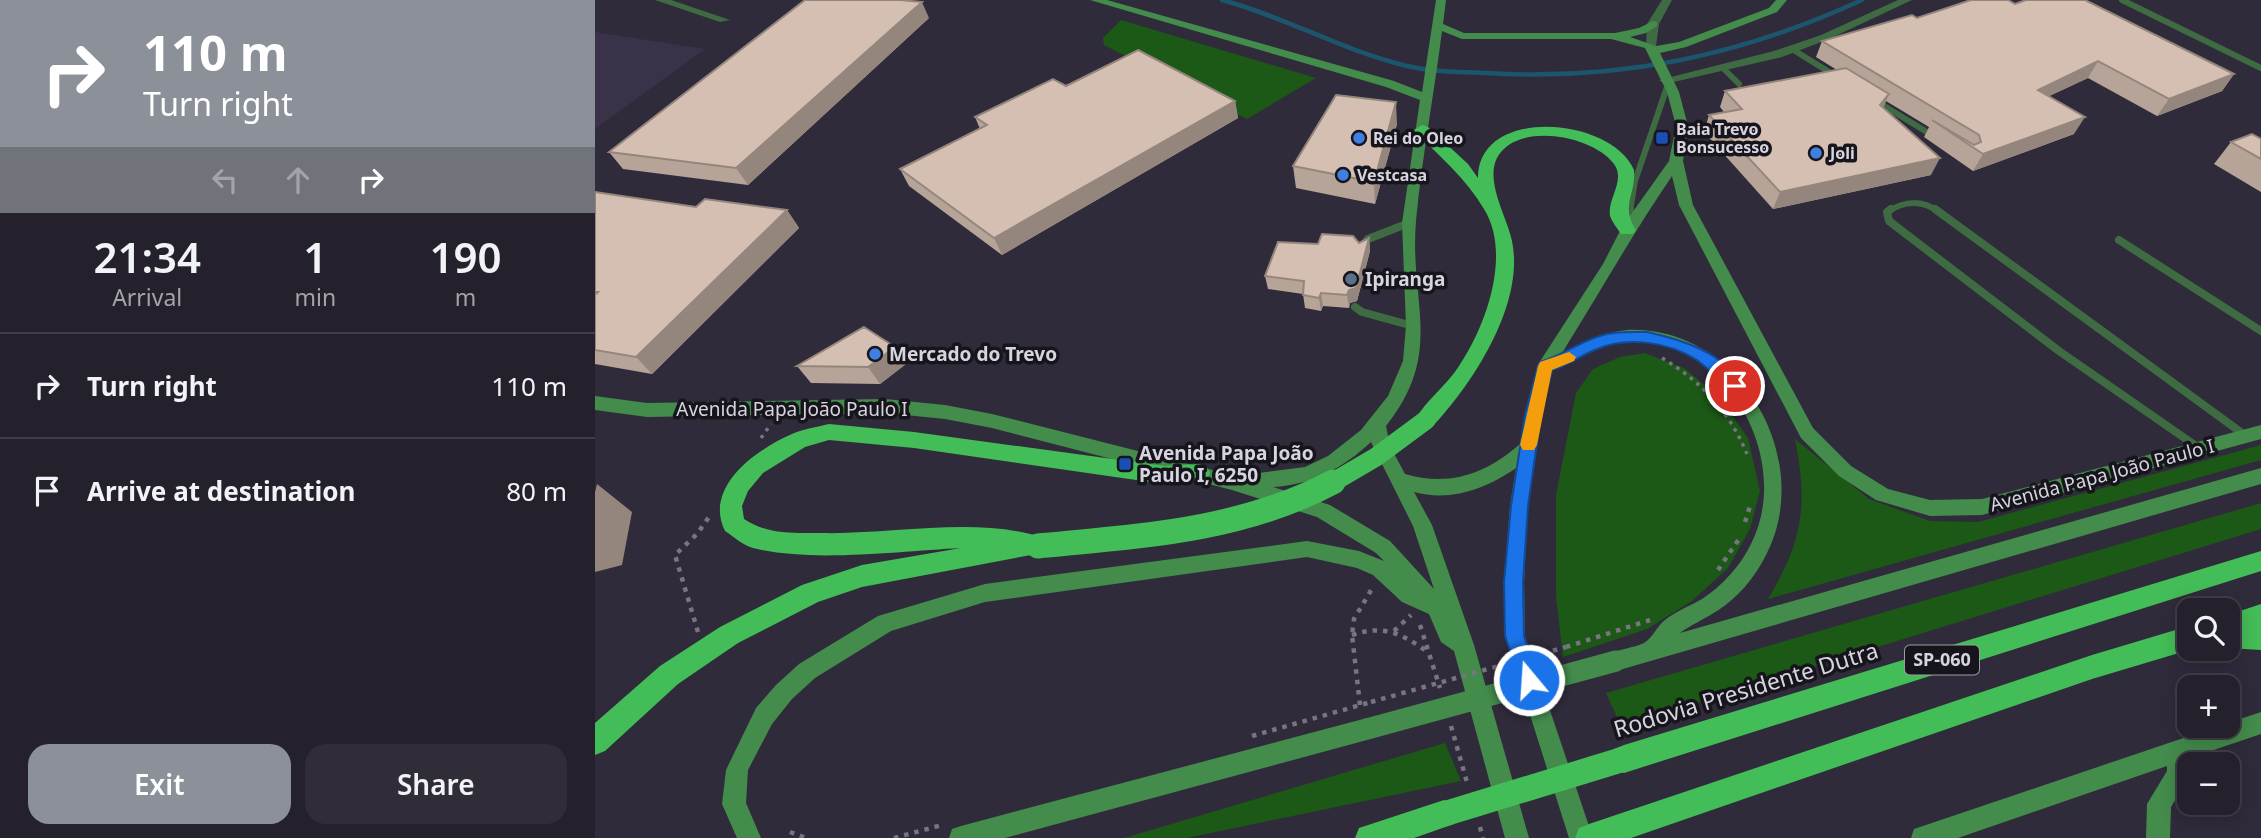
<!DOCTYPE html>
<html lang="en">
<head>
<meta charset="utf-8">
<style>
	:root { --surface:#24202c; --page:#302d38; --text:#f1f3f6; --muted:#a3a3a9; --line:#413e48; --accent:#8c9099 }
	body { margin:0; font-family:"Noto Sans",sans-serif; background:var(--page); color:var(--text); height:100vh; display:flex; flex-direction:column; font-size:26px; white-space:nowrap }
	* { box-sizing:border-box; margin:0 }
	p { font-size:23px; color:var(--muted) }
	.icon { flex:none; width:38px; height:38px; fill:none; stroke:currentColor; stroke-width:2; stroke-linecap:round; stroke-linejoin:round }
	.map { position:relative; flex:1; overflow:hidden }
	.panel { display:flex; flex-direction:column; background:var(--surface); width:595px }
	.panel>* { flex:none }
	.banner { background:#8c9099; color:#fff; overflow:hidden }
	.buttons { position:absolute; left:1582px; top:598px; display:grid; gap:14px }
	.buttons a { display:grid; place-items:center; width:63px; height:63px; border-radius:14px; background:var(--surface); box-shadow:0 4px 18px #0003,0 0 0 2px var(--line); font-size:35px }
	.pin { position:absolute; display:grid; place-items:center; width:60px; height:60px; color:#fff; margin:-30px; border:4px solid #fff; border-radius:50%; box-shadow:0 2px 7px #0007 }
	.me { position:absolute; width:77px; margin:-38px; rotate:342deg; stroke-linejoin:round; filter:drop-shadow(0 0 5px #0008) }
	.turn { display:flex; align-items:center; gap:24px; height:147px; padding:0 28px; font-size:32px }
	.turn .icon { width:91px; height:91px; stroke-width:2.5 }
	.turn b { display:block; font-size:49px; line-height:60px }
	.lanes { display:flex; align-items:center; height:66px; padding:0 28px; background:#0003; justify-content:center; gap:35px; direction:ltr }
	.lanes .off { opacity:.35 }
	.eta { display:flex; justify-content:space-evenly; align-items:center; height:119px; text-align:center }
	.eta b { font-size:42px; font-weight:600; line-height:49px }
	.action { display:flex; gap:14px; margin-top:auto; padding:14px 28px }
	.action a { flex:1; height:80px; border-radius:21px; background:var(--accent); color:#fff; font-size:28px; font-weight:600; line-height:80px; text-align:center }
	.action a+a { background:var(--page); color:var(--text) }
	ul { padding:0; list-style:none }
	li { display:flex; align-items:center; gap:21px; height:105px; padding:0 28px; border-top:2px solid var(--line) }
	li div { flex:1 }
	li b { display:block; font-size:26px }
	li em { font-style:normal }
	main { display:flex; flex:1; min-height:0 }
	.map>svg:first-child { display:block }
</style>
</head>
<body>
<main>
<section class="panel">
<div class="banner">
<div class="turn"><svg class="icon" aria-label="right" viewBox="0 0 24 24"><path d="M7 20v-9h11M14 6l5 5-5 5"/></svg><div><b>110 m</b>Turn right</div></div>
<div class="lanes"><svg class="icon off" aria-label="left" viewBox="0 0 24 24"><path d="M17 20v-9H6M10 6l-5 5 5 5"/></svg><svg class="icon off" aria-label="ahead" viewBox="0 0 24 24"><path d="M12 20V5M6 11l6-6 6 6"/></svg><svg class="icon" aria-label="right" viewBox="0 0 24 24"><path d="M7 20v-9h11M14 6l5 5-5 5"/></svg></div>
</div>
<div class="eta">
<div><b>21:34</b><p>Arrival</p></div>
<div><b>1</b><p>min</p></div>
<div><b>190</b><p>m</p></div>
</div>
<ul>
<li><svg class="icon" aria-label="right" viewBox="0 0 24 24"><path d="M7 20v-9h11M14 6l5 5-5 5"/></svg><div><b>Turn right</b></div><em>110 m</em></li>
<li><svg class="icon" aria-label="arrive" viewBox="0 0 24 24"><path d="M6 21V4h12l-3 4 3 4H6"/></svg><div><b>Arrive at destination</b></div><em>80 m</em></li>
</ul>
<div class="action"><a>Exit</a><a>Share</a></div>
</section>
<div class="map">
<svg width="1666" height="838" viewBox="0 0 1666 838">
	<rect width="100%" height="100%" fill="#302b3b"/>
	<path fill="#393248" d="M0,32L110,49L0,129Z"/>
	<path fill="#1c5816" d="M526,20L721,78L652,119L509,45L508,38Z
		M1050,353L1089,368L1124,397L1153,438L1165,491L1155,529L1133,568L1097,601L1052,629L968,657L961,596V495L981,393L998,369L1025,357Z
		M1200,439L1274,499L1335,521L1383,522L1666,445V460L1173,599C1208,540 1213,506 1200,439Z
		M1666,503V529L1026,726L1011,693Z
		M850,743L866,781L592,838H529Z"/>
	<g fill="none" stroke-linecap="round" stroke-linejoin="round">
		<path stroke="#1b566e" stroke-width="4.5" d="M627,0C691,17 748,51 812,66C838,72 865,72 891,73C1025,81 1145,56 1267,0"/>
		<path stroke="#787482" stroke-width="3.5" stroke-dasharray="3.5 5" stroke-linecap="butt" d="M1067,358C1107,382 1134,411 1152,454
			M166,438L176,424"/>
		<path stroke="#787482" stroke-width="4.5" stroke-dasharray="4.5 6" stroke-linecap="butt" d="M1150,522L1156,503
			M1123,570L1146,536
			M825,625L845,688
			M799,631L816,615
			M103,632L80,555L102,534L114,517
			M757,635C789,624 808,634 834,653
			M971,647L1055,620
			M765,705L757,635L759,619L778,587
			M856,726L873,786
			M657,736L776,702
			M885,827L888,838
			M195,832L211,838
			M299,838L347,825"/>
		<path stroke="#3f6b43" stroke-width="6" d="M1527,0L1666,68
			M1197,49L1242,77
			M1129,69L1144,84
			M1281,101L1340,137
			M1035,211L1040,181L1073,84
			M1294,211C1309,201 1327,200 1342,211"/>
		<path stroke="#3f6b43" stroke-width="8" d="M1296,209L1292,212L1294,221L1464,351L1604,448
			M1340,209L1651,436
			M1032,225L1035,209
			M1524,240L1666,331
			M767,247L773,239L814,223
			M760,307L767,312L818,326"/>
		<path fill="#3f6b43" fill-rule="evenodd" d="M60,0H76L135,20L125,22Z
			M1067,0H1077L1064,24L1061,46L1051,48L1052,24Z
			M1303,0H1317L1234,39L1187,57L1070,84L1064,80L1179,51L1226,35Z"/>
		<path fill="#438c4c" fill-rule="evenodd" d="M495,0H512L799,81L827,92L841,0H851L848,24L869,33H1020L1044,28L1058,21L1062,22V26L1051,33L1035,37L1061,46L1084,42L1174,8L1181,0H1192L1182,12L1091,47L1065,53L1084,92L1093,126L1088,161L1098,205L1218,428L1256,466L1293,489L1335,500L1387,499L1666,425V439L1387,515L1335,516L1281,500L1244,476L1206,438L1084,205L1077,176C1038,233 1004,294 967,353C988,343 1009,332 1032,330C1144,325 1221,459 1171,555C1160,577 1143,598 1122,611C1110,619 1097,624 1085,633L1666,468V484L1021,671L1013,668L1010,661L1013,654C1025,649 1038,648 1049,643C1057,639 1062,626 1070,620C1081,611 1095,606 1107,599C1127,586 1146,565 1156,544C1199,459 1131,336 1032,342C1005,344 982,361 957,370L947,415L933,506L929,582L930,636L998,838H974L910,636L909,582L915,506L921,468C891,489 855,502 819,492L837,525L879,645L934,838H910L859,651L846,642L834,614L807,602L778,575L762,568L712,557L390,602L296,631L220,678L197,699L177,724L153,770L151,803L166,838H142L127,804L131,770L161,708L181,685L204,664L283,616L390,584L712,541L764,551L789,561L781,553L722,517L637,490L397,428L350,419L290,413L52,417L0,410V396L52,403L290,399L350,405L397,414L641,476L710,467L733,456L766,430L793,396L808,361L811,326L807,223L825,100L791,87ZM847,31L867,39H1016L1050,48L1072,92L1081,126L1074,161L1027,227L1008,264L942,366L925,444C891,474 854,487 810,474L795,446L791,426C850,352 814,302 821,221C827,157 839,95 847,31ZM776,442L818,526L839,589L795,541L735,505L678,487C717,485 748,468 776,442Z
			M1666,712V734L1595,758L1594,777L1576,807L1575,838H1551L1552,804L1572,771V766L1363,838H1316L1319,829L1328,826L1624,726H1633V723Z
			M772,718L780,721L783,729L780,737L772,740L410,838H354L357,829L366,826Z"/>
		<path fill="#43bd57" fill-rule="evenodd" d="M827,125L833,127L873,164L883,178C883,105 1017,117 1039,170C1041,196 1025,205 1041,230L1038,234H1026C1022,228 1017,222 1015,216C1012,199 1031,180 1019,164C998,135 921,121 902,158C890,182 912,217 917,241C930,303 879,382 838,426L831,428L824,426L820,420C831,400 852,385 864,366C891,326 917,254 889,209C871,179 846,157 821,133L819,130Z
			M234,424L319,432L569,466L604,464L612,467L615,473L612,479L569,484L319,448L234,440L210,447L168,473L153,491L147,506L149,519C173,535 198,533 226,533C296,535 386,515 451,539L455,546L451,553L436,555L267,587L223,602L143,643L83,684L10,751L0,755V723L65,666L125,627L207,585L267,565L366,548C306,551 214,563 158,548C148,545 139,537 130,531C108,487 162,449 197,434C208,429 222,427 234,424Z
			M1666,551V571L1029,773L1019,769L1015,759L1019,749L1029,745Z
			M1666,604V650L1633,648V615Z
			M1594,626V650L1497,679L1036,838H980L984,828L994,824L1497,655Z
			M849,800L859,804L863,814L859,824L819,838H760L764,828Z"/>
		<path stroke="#787482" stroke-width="4.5" stroke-dasharray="4.5 6" stroke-linecap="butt" d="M776,702L971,647"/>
		<path stroke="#438c4c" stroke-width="21" d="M772,729L1021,661"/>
		<path stroke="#43bd57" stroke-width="19" d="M735,484L781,457L831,420"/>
		<path stroke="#43bd57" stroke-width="25" d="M443,546C545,536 646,531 738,482
			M849,814L1029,759"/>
	</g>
	<path fill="#b7a499" d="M1420,4L1639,74L1627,91L1562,116L1493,78L1454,96L1479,134L1378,171L1329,137L1334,127L1291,101L1288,108L1336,175L1178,209L1109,132L1114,115L1129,112L1125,107L1130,91L1242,70L1221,57L1227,41Z
		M334,18L153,185L28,169L14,152Z
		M471,86L640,101L643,118L407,255L314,186L305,169L385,129L380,117Z
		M802,124L780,204L701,188L698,166Z
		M1666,139V192L1619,164L1636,142Z
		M0,192L101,207L192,210L204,228L57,374L0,364Z
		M774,238L775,251L762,301L755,303L754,308L728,306L726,311L710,308L708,294L673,289L670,276L723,244L764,243Z
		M311,364L285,384L216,383L202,366Z"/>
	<path fill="#95867d" d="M327,2L334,18L153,185L141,168Z
		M1503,61L1493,78L1433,106L1443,90Z
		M1639,74L1627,91L1562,116L1574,99Z
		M1294,94L1287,111L1285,105Z
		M640,101L643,118L407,255L399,238Z
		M801,102L802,124L780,204L779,182Z
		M1490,117L1479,134L1378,171L1388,154Z
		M1345,158L1336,175L1178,209L1185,192Z
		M192,210L204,228L57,374L41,357Z
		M774,238L775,251L762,301L755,303L754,308L752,295L754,290Z
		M726,293L728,306L726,311L724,298Z
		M300,347L311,364L285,384L273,367Z
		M2,484L37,512L27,565L0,572V492Z"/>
	<path fill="#d5bfb2" stroke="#95867d" stroke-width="2" d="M210,0H305L327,2L141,168L14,152Z
		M1376,0H1413L1420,4L1431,0H1490L1639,74L1574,99L1503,61L1443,90L1490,117L1388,154L1337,120L1379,145L1386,142L1384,135L1227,41L1317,15L1322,18Z
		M543,50L640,101L399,238L305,169L392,125L380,117L458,79L471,86Z
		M1251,68L1294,94L1285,105L1345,158L1185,192L1114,115L1147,109L1130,91Z
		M741,95L801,102L779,182L698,166Z
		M1657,134L1666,139V159L1636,142Z
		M0,192L101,207L110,199L192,210L41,357L0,350V295L3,292H0Z
		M727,234L758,236L764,243L774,238L761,288L754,290L752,295L726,293L724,298L708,295L709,281L670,276L683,242L723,244Z
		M269,327L300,347L273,367L202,366Z"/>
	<path fill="#1a73e8" stroke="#114b97" stroke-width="2" d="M1052,332C1088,340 1128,352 1148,386L1140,392C1131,389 1113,367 1102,360C1074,342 1033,336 1002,349C986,355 974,365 957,370L946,415L933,506L928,582L929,636L944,680L941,687L934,690L927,687L910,636L909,582L916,506L930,415L943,366L945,362C969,355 988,339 1012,334C1025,331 1039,332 1052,332Z"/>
	<path fill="#f59e0b" d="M974,352L981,357L979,361L957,370L942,445L939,450H928L925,445L943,366L945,362Z"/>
	<g fill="#3f7fe0" stroke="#17151c" stroke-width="2.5">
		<circle cx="764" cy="138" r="7"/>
		<circle cx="1221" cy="153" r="7"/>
		<circle cx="748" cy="175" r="7"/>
		<circle cx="280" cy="354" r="7"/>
	</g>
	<g fill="#1a4fb4" stroke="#17151c" stroke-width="2.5">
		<rect x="1060" y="131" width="14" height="14" rx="3.5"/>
		<rect x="523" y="457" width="14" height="14" rx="3.5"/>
	</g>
	<circle fill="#5c6f8a" stroke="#17151c" stroke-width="2.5" cx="756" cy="279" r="7"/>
	<g text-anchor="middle" stroke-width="7" stroke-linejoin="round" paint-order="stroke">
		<g font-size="16" font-weight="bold" fill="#d7d4df" stroke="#17151c" text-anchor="start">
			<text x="1081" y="135">Baia Trevo<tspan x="1081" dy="18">Bonsucesso</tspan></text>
			<text x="778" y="144">Rei do Oleo</text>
			<text x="1235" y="159">Joli</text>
			<text x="762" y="181">Vestcasa</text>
		</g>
		<rect fill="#17151c" stroke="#9d9ba4" stroke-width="2" x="1310" y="645.5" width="74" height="29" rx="5"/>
		<g font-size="18" font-weight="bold" fill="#d7d4df">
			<text x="1347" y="666">SP-060</text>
		</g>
		<g font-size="19" font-weight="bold" fill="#d7d4df" stroke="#17151c" text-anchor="start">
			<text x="770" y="286">Ipiranga</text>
			<text x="294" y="361">Mercado do Trevo</text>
			<text x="544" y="460">Avenida Papa João<tspan x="544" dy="22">Paulo I, 6250</tspan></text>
		</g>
		<g font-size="19" fill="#d7d4df" stroke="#17151c">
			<text x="197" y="416">Avenida Papa João Paulo I</text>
			<text transform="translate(1507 475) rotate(-15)" y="7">Avenida Papa João Paulo I</text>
		</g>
		<g font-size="23" fill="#d7d4df" stroke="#17151c">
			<text transform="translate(1151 690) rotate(-17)" y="8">Rodovia Presidente Dutra</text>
		</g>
	</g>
</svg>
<div class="buttons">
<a><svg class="icon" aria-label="search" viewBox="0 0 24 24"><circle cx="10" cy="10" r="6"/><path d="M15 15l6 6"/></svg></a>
<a>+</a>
<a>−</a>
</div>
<div class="pin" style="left:1140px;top:386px;background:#d93025"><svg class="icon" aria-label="arrive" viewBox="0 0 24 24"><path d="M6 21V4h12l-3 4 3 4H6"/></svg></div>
<svg class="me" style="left:934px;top:680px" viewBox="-20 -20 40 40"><circle r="17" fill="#1a73e8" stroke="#fff" stroke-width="3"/><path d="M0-11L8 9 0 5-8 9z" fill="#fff"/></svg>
</div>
</main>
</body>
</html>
